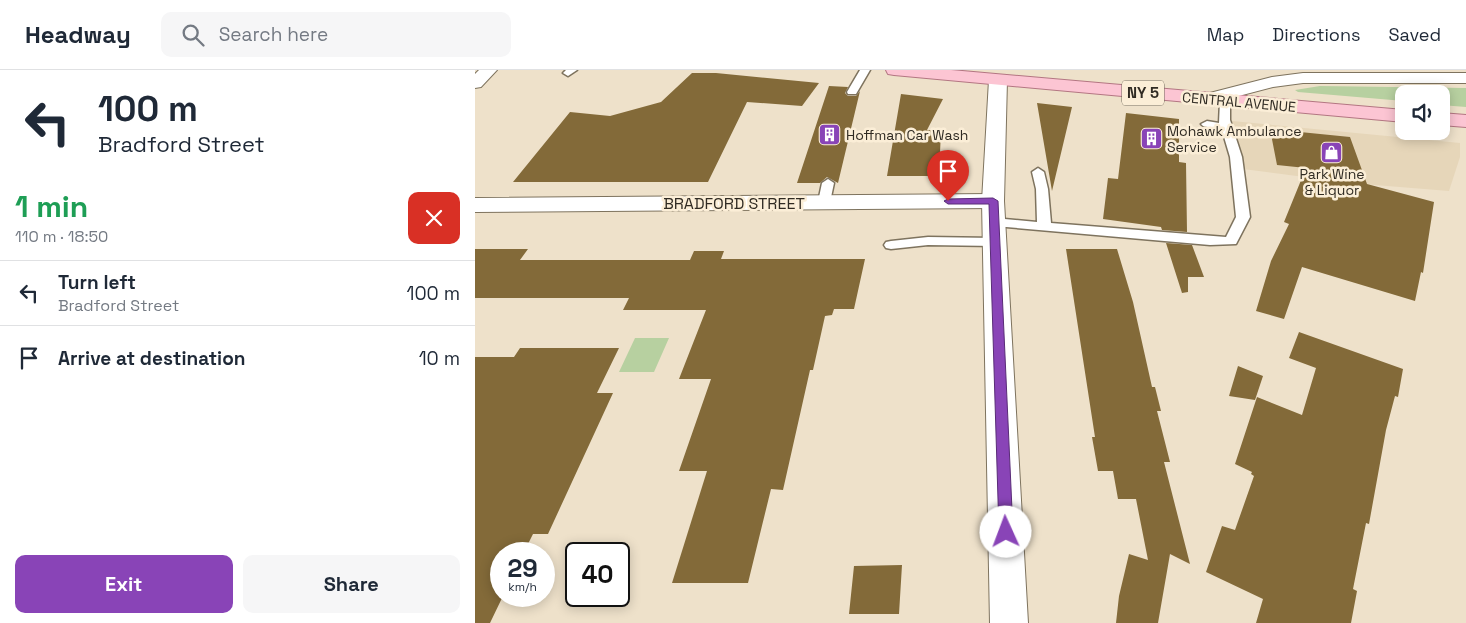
<!DOCTYPE html>
<html lang="en">
<head>
<meta charset="utf-8">
<style>
	:root { --surface:#fff; --page:#f6f6f7; --text:#1f2937; --muted:#747a83; --line:#e0e1e3; --accent:#8944b7 }
	body { margin:0; font-family:"Space Grotesk",sans-serif; background:var(--page); color:var(--text); height:100vh; display:flex; flex-direction:column; font-size:19px; white-space:nowrap }
	* { box-sizing:border-box; margin:0 }
	p { font-size:16px; color:var(--muted) }
	.icon { flex:none; width:28px; height:28px; fill:none; stroke:currentColor; stroke-width:2; stroke-linecap:round; stroke-linejoin:round }
	.map { position:relative; flex:1; overflow:hidden }
	.drawer { display:flex; flex-direction:column; background:var(--surface); width:475px }
	.drawer>* { flex:none }
	.hud { background:#fff; color:var(--text); overflow:hidden }
	.fabs { position:absolute; left:920px; top:15px; display:grid; gap:10px }
	.fabs a { display:grid; place-items:center; width:55px; height:55px; border-radius:10px; background:var(--surface); box-shadow:0 2px 12px #0003; font-size:25px }
	.speed { position:absolute; left:15px; top:472px; display:flex; gap:10px; font-size:25px; font-weight:700; text-align:center }
	.speed>* { display:grid; place-content:center; width:65px; height:65px; border-radius:50%; background:var(--surface); box-shadow:0 2px 12px #0003; line-height:1 }
	.speed small { font-size:12px; font-weight:400 }
	.speed .limit { border:2px solid #111; border-radius:8px; background:#fff; color:#111 }
	.pin { position:absolute; display:grid; place-items:center; width:42px; height:42px; color:#fff; margin:-51px -21px; border-radius:50% 50% 50% 0; rotate:-45deg; box-shadow:0 0 5px #0007 }
	.pin .icon { rotate:45deg }
	.me { position:absolute; width:55px; margin:-28px; rotate:358deg; stroke-linejoin:round; filter:drop-shadow(0 0 4px #0008) }
	.turn { display:flex; align-items:center; gap:18px; height:105px; padding:0 15px; font-size:22px }
	.turn .icon { width:65px; height:65px; stroke-width:2.5 }
	.turn b { display:block; font-size:35px; line-height:42px }
	.round { display:grid; place-items:center; flex:none; width:52px; height:52px; border-radius:10px; background:var(--page) }
	.headline { display:flex; align-items:center; justify-content:space-between; height:85px; padding:0 15px }
	h1 { font-size:30px; font-weight:600; line-height:38px; color:#1e9e55 }
	.primary-button { display:flex; gap:10px; margin-top:auto; padding:10px 15px }
	.primary-button a { flex:1; height:58px; border-radius:10px; background:var(--accent); color:#fff; font-size:20px; font-weight:600; line-height:58px; text-align:center }
	.primary-button a+a { background:var(--page); color:var(--text) }
	ul { padding:0; list-style:none }
	li { display:flex; align-items:center; gap:15px; height:65px; padding:0 15px; border-top:1px solid var(--line) }
	li div { flex:1 }
	li b { display:block; font-size:19px }
	li em { font-style:normal }
	header { display:flex; align-items:center; gap:30px; box-sizing:border-box; height:70px; padding:0 25px; background:var(--surface); border-bottom:1px solid var(--line) }
	header strong { font-size:24px }
	nav { display:flex; gap:28px; margin-inline-start:auto; font-size:18px }
	.search { width:350px; height:45px; background:var(--page); display:flex; align-items:center; gap:12px; box-sizing:border-box; padding:0 18px; border-radius:10px; color:var(--muted); font-size:19px }
	main { display:flex; flex:1; min-height:0 }
	.map>svg:first-child { display:block }
</style>
</head>
<body>
<header>
<strong>Headway</strong>
<div class="search"><svg class="icon" aria-label="search" viewBox="0 0 24 24"><circle cx="10" cy="10" r="6"/><path d="M15 15l6 6"/></svg>Search here</div>
<nav><a>Map</a><a>Directions</a><a>Saved</a></nav>
</header>
<main>
<section class="drawer">
<div class="hud">
<div class="turn"><svg class="icon" aria-label="left" viewBox="0 0 24 24"><path d="M17 20v-9H6M10 6l-5 5 5 5"/></svg><div><b>100 m</b>Bradford Street</div></div>
</div>
<div class="headline"><div><h1>1 min</h1><p>110 m · 18:50</p></div><a class="round" style="background:#d93025;color:#fff"><svg class="icon" aria-label="close" viewBox="0 0 24 24"><path d="M6 6l12 12M18 6L6 18"/></svg></a></div>
<ul>
<li><svg class="icon" aria-label="left" viewBox="0 0 24 24"><path d="M17 20v-9H6M10 6l-5 5 5 5"/></svg><div><b>Turn left</b><p>Bradford Street</p></div><em>100 m</em></li>
<li><svg class="icon" aria-label="arrive" viewBox="0 0 24 24"><path d="M6 21V4h12l-3 4 3 4H6"/></svg><div><b>Arrive at destination</b></div><em>10 m</em></li>
</ul>
<div class="primary-button"><a>Exit</a><a>Share</a></div>
</section>
<div class="map">
<svg width="991" height="553" viewBox="0 0 991 553">
	<rect width="100%" height="100%" fill="#eee1ca"/>
	<path fill="#e6d6b9" d="M757,51L985,73V87L974,121L875,113L768,99Z"/>
	<path fill="#b7d0a0" d="M845,16L991,18V37L966,35V24H929V31L823,22L820,20Z
		M160,268H194L179,302H144Z"/>
	<path fill="#836a39" d="M217,3H241L344,13L327,36L272,32L233,112H38L95,42L135,46L186,32Z
		M354,16L373,17L370,23L373,26H381L385,21L363,113L352,107L345,113H322Z
		M426,24L468,29L452,60H466L464,106H412Z
		M562,33L597,37L577,121Z
		M651,43L704,49V92L711,93L712,162L687,160L686,157L628,149L633,108L643,109Z
		M795,59L875,67L892,114L959,132L948,203L946,202L940,231L827,197L809,249L781,241L796,191L814,154L809,152L831,98L802,95Z
		M691,173L717,175L729,207H713V222L707,223Z
		M0,179H53L45,190H215L219,181H249L246,189H390L379,239H359L357,245L350,246L338,300H335L308,420L296,419L273,513H197L232,401H204L236,309H204L231,240H148L154,228H0Z
		M591,179H642L658,232L677,317H680L686,341H682L695,392H689L715,494L695,484L683,553H641L644,526L654,484L673,490L661,429H643L638,401H623L617,367H620Z
		M824,262L928,299L923,327L920,326L911,360L894,454L891,453L878,519L882,521L876,553H781L788,529L731,502L747,456L760,460L779,406L776,404L777,402L760,394L782,327L827,345L841,298L814,288Z
		M45,278H144L122,323H138L73,464H58L48,484H26L28,526L15,553H0V287H39Z
		M763,296L788,306L780,330L754,326Z
		M427,495L424,544H374L379,496Z"/>
	<g fill="none" stroke-linecap="round" stroke-linejoin="round">
		<defs>
			<path id="service" d="M91,0H102L93,6L88,3Z
				M385,0H395L381,24H373L372,22Z
				M750,28L755,31V50L767,87L775,147L761,174L735,175L519,156L512,152L519,148L562,152L561,119L557,102L563,98L569,102L573,119L576,153L751,167L761,147L755,87L747,60L728,56L726,54L732,51L744,53L745,31Z
				M353,109L359,113L355,132L349,136L343,132L347,113Z
				M453,167L520,168L525,169L527,172L525,175L520,176L453,175L416,179L411,178L409,175L411,172L416,171Z"/>
			<path id="minor" d="M4,0H22L6,17L0,18V4Z
				M518,124L526,126L529,131L526,136L518,138L0,142V128Z"/>
			<path id="tertiary" d="M828,3H991V13H828L798,17L733,34L727,33L724,29L727,25L797,7Z
				M523,5L529,6L532,10L529,131L553,553H515L507,131L514,10L517,6Z"/>
			<path id="primary" d="M411,0H476L929,40V52L419,5L413,4Z
				M966,43L991,45V57L966,55Z"/>
		</defs>
		<use href="#service" stroke="#7e735e" stroke-width="3"/>
		<use href="#minor" stroke="#7e735e" stroke-width="2"/>
		<use href="#tertiary" stroke="#7e735e" stroke-width="2"/>
		<use href="#primary" stroke="#b37682" stroke-width="2"/>
		<use href="#service" fill="#fff" fill-rule="evenodd"/>
		<use href="#minor" fill="#fff" fill-rule="evenodd"/>
		<use href="#tertiary" fill="#fff" fill-rule="evenodd"/>
		<use href="#primary" fill="#fcc5d3" fill-rule="evenodd"/>
	</g>
	<path fill="#8944b7" stroke="#592c77" d="M518,128L523,131L538,462L536,467L531,469L526,467L524,462L514,134H473L469,131L473,129Z"/>
	<defs>
		<symbol id="building-square" viewBox="-11 -11 22 22"><rect x="-9" y="-9" width="18" height="18" rx="4" fill="#8944b7" stroke="#fbeed7"/><path d="M-4-6H4V6H1V3H-1V6H-4ZM-2.5-4.3h1.7v1.8h-1.7ZM.8-4.3h1.7v1.8H.8ZM-2.5-1h1.7V.8h-1.7ZM.8-1h1.7V.8H.8Z" fill="#fff"/></symbol>
		<symbol id="shop-square" viewBox="-11 -11 22 22"><rect x="-9" y="-9" width="18" height="18" rx="4" fill="#8944b7" stroke="#fbeed7"/><path d="M-5-2.5h2.3a2.7 3.5 0 0 1 5.4 0H5L5.5 6h-11ZM-1.5-2.5h3a1.5 2.3 0 0 0-3 0Z" fill="#fff"/></symbol>
	</defs>
	<g fill-rule="evenodd">
		<use href="#building-square" x="342" y="52" width="25" height="25"/>
		<use href="#building-square" x="664" y="56" width="25" height="25"/>
		<use href="#shop-square" x="844" y="70" width="25" height="25"/>
	</g>
	<g text-anchor="middle" stroke-width="5" stroke-linejoin="round" paint-order="stroke">
		<g font-size="14" fill="#302b23" stroke="#fbeed7">
			<text transform="translate(764 32) rotate(5)" y="5">CENTRAL AVENUE</text>
		</g>
		<g font-size="14" fill="#302b23" stroke="#fbeed7" text-anchor="start">
			<text x="692" y="66">Mohawk Ambulance<tspan x="692" dy="16">Service</tspan></text>
			<text x="371" y="70">Hoffman Car Wash</text>
			<text x="857" y="109" text-anchor="middle">Park Wine<tspan x="857" dy="16">&amp; Liquor</tspan></text>
		</g>
		<rect fill="#fbeed7" stroke="#6d6659" stroke-width="1" x="647" y="10.5" width="42" height="25" rx="4"/>
		<g font-size="15" font-weight="bold" fill="#302b23">
			<text x="668" y="28">NY 5</text>
		</g>
		<g font-size="16" fill="#302b23" stroke="#fbeed7">
			<text x="259" y="139">BRADFORD STREET</text>
		</g>
	</g>
</svg>
<div class="fabs">
<a><svg class="icon" aria-label="sound" viewBox="0 0 24 24"><path d="M4 9h4l5-4v14l-5-4H4zM17 9q2 3 0 6"/></svg></a>
</div>
<div class="speed"><div>29<small>km/h</small></div><div class="limit">40</div></div>
<div class="pin" style="left:473px;top:131px;background:#d93025"><svg class="icon" aria-label="arrive" viewBox="0 0 24 24"><path d="M6 21V4h12l-3 4 3 4H6"/></svg></div>
<svg class="me" style="left:531px;top:462px" viewBox="-20 -20 40 40"><circle r="19" fill="#fff"/><path d="M0-13L10 11 0 6-10 11z" fill="#8944b7"/></svg>
</div>
</main>
</body>
</html>
